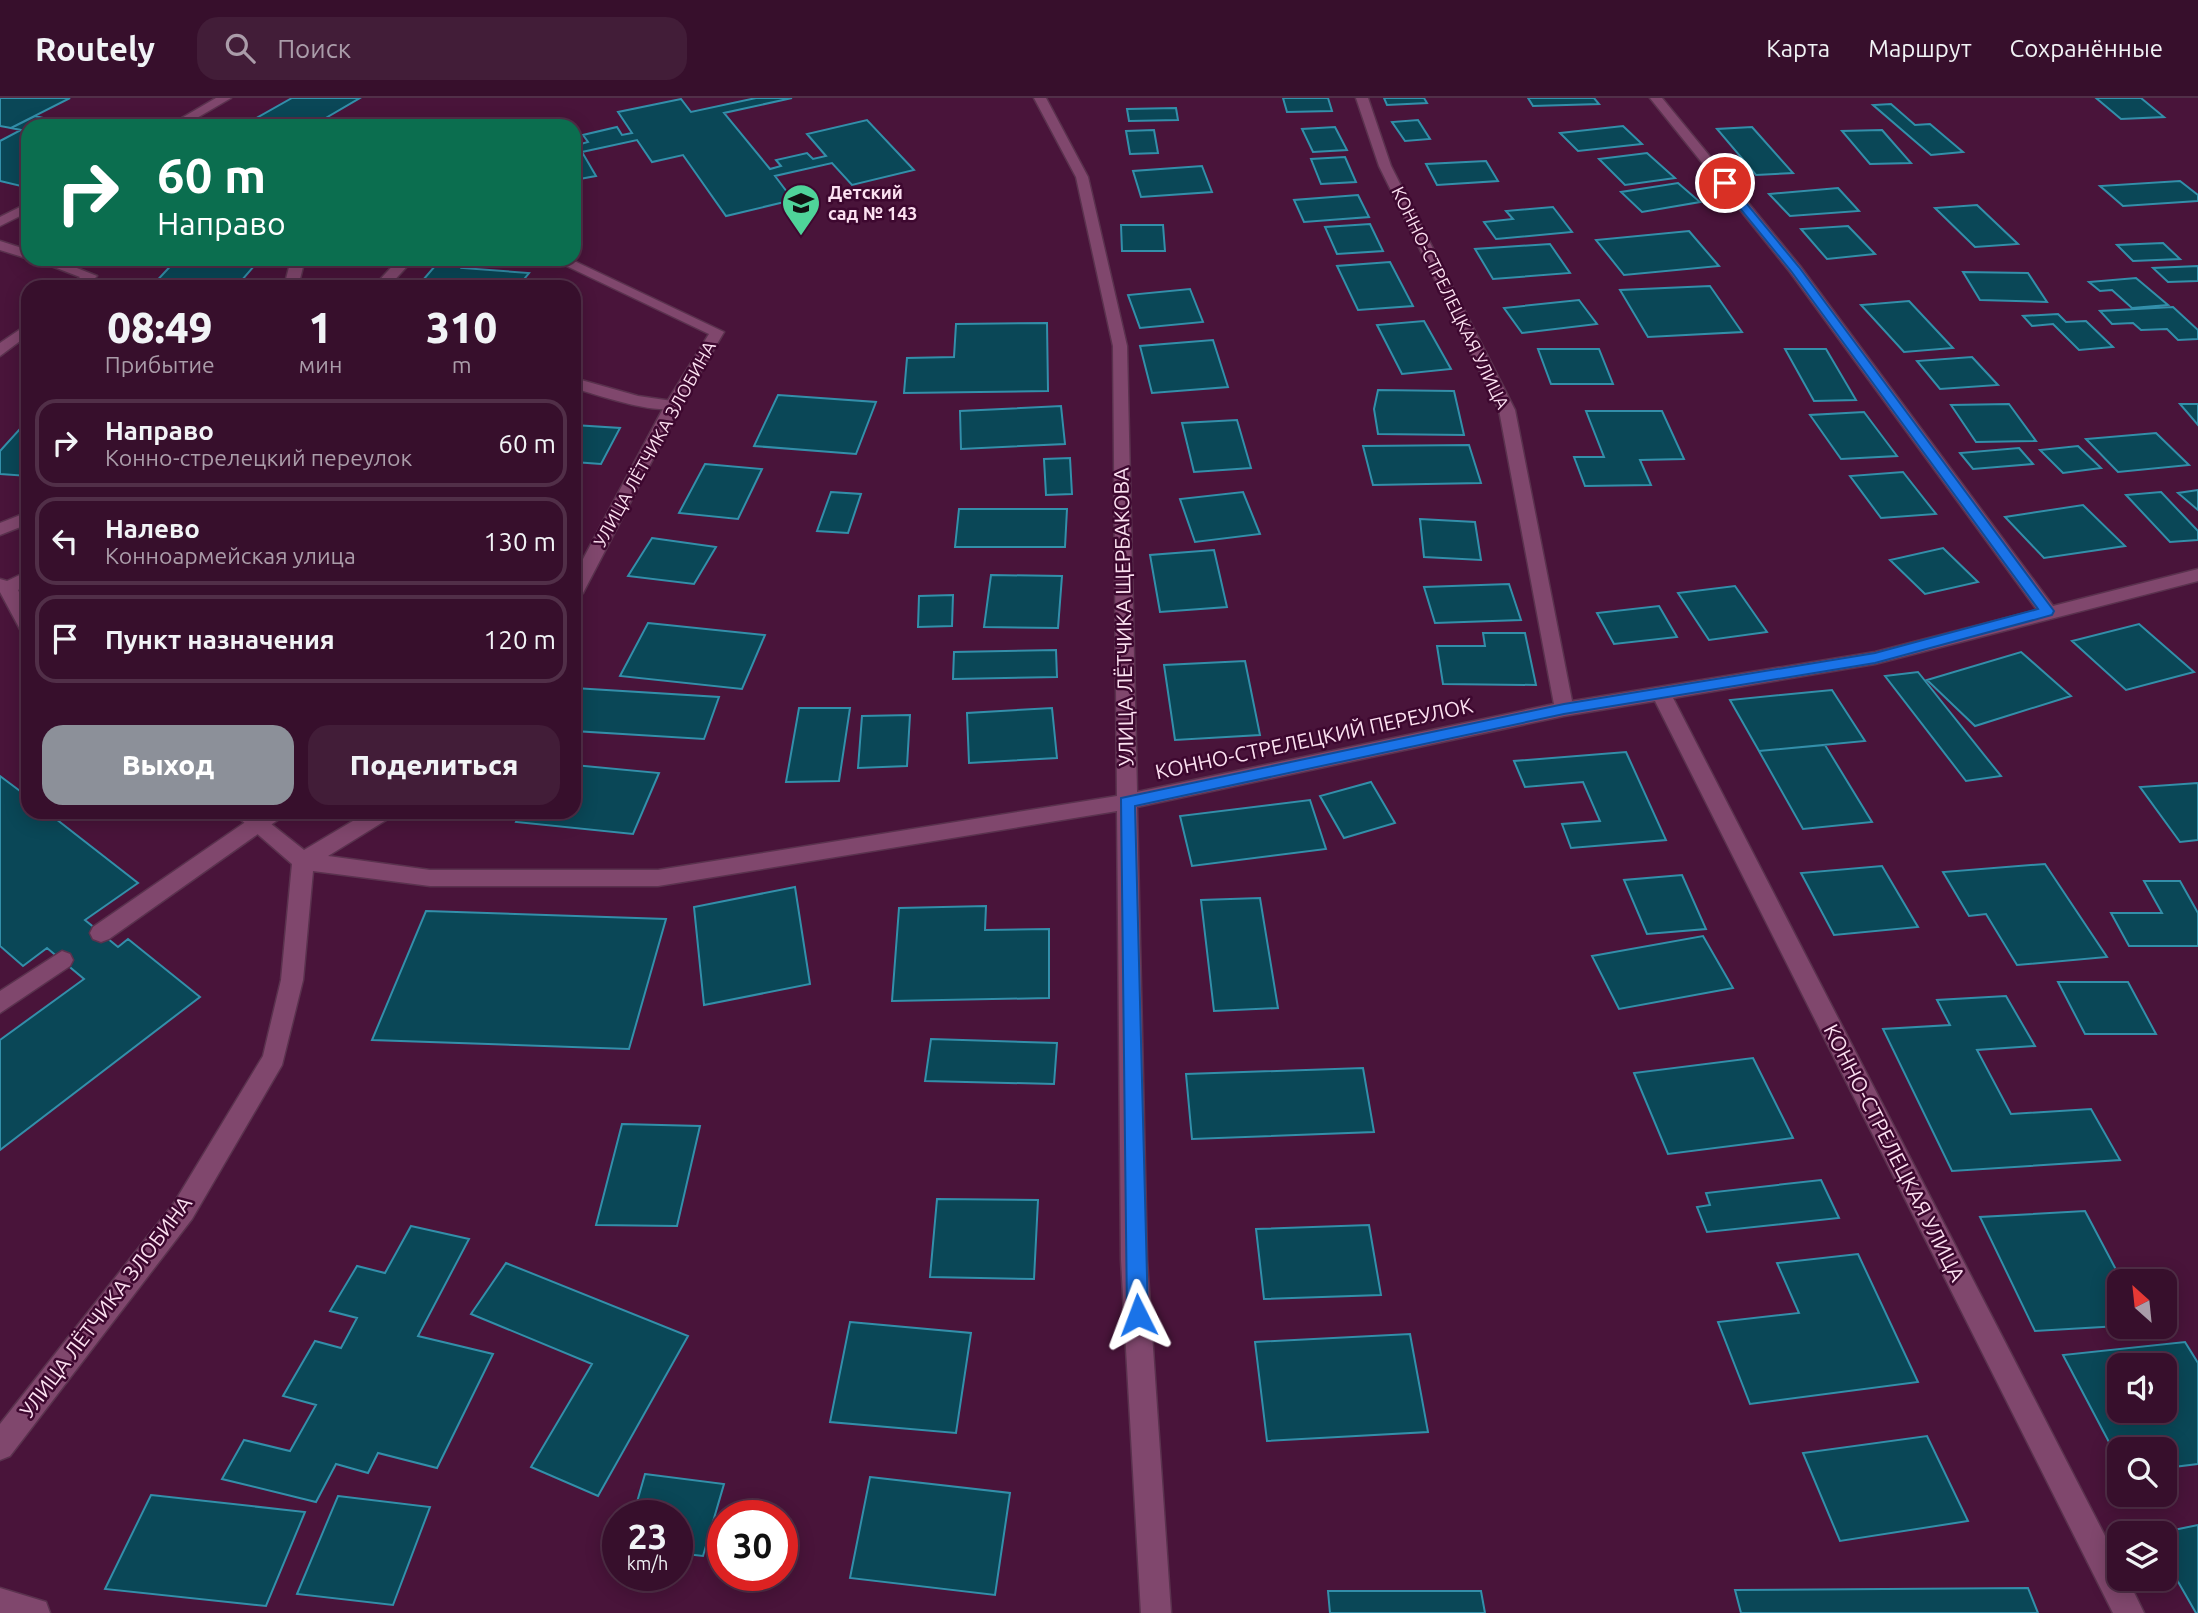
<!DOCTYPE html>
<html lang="ru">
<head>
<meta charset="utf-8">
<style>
	:root { --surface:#370f2c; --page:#421d38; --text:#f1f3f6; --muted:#aa9ca9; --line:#512f48; --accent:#8c9099 }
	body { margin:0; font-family:Ubuntu,sans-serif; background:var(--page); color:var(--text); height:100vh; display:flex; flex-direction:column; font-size:26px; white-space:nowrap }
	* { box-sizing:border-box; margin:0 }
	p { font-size:23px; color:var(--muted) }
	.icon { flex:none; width:38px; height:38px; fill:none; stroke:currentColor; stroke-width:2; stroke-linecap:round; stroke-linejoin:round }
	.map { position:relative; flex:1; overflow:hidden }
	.sheet { position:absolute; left:21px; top:182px; width:560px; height:539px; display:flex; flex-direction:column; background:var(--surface); border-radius:21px; box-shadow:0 4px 18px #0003,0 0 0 2px var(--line) }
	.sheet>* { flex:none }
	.top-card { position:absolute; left:21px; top:21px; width:560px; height:147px; border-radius:21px; box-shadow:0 4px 18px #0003,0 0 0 2px var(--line); background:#0b6e4f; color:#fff; overflow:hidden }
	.needle { width:46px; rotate:333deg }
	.buttons { position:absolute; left:2107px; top:1171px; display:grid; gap:14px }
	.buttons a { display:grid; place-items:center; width:70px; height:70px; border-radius:14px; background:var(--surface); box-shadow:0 4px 18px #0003,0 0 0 2px var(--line); font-size:35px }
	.speed { position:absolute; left:602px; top:1402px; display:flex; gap:14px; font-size:35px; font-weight:700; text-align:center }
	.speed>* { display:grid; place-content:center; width:91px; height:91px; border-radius:50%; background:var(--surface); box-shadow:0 4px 18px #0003,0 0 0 2px var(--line); line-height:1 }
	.speed small { font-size:18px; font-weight:400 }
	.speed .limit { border:10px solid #d22; background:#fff; color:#111 }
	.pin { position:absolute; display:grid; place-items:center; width:60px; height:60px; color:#fff; margin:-30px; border:4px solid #fff; border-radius:50%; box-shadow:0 2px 7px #0007 }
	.me { position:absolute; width:77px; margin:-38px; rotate:357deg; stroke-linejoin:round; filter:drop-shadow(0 0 5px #0008) }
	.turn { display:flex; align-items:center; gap:24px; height:147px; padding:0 21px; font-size:32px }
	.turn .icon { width:91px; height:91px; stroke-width:2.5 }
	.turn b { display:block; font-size:49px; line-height:60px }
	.eta { display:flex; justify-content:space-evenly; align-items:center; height:119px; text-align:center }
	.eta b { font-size:42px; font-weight:800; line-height:49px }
	.action { display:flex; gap:14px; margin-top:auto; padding:14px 21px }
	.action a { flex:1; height:80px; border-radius:21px; background:var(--accent); color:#fff; font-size:28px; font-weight:800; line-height:80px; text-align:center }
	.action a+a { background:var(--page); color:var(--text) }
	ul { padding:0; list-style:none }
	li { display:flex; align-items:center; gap:21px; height:88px; margin:0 14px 10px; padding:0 7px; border:4px solid var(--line); border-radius:21px }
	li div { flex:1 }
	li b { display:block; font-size:26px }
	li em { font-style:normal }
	header { display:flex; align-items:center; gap:42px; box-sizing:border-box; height:98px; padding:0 35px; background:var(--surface); border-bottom:2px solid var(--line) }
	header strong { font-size:33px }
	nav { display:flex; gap:38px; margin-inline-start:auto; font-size:24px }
	.search { width:490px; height:63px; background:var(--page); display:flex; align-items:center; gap:18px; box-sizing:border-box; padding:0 24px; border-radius:21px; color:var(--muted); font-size:26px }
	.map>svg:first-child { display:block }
</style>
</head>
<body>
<header>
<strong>Routely</strong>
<div class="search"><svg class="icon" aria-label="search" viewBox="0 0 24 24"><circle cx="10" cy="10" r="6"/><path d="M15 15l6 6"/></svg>Поиск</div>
<nav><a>Карта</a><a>Маршрут</a><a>Сохранённые</a></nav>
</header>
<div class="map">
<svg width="2198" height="1515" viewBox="0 0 2198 1515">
	<rect width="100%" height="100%" fill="#49143a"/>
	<path fill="#0a4757" stroke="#338faa" stroke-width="2" fill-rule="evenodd" d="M0,0H70L11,30L0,28Z
		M292,0H360L312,28H242Z
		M756,0H792L724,15L770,71L781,68L776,62L807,55L813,61L826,58L807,36L867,22L914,72L852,87L832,65L775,78L793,102L726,118L683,57L652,64L637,42L582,54L596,78L574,82V41L577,47L588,44L583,37L617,29L622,37L632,35L618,14L681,1L691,14Z
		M1283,0H1328L1332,13L1287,14Z
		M1384,0H1424L1427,5L1387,7Z
		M1528,0H1594L1599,6L1533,8Z
		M2096,0H2141L2164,19L2121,21Z
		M1891,6L1915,27L1930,26L1963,54L1931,57L1873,7Z
		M1176,10L1178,22L1129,23L1127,11Z
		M35,18L76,28H28V84L21,88L0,83V43L21,32L11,30Z
		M1418,22L1430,41L1405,43L1392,24Z
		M1623,28L1642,46L1578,53L1560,35Z
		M1335,29L1347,52L1313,54L1302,31Z
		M1752,29L1793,75L1756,77L1717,31Z
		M1154,32L1158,55L1130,56L1126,33Z
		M1882,32L1911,65L1870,66L1842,33Z
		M1647,55L1675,80L1625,87L1599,61Z
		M1345,59L1356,84L1321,86L1311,61Z
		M1486,63L1498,83L1437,87L1426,66Z
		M1202,68L1212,94L1141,99L1133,73Z
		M2180,83L2198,97V103L2123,108L2100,88Z
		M1678,85L1700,104L1642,114L1621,94Z
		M1838,90L1859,113L1790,118L1769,96Z
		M1358,97L1369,119L1304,124L1294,102Z
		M1977,107L2018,146L1975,149L1935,110Z
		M1553,109L1572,134L1496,141L1484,124L1513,121L1506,113Z
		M1370,126L1383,153L1337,156L1325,129Z
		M1121,127H1163L1165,153H1122Z
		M1848,128L1875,156L1827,161L1801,131Z
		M1689,133L1719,168L1624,177L1596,142Z
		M2163,145L2180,161L2133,163L2117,147Z
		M1550,146L1570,175L1493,181L1475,151Z
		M177,161H260L236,189H151Z
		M441,161L469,162L462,170L529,175L521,185L559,188L417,189Z
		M1390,164L1413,208L1358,212L1337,168Z
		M2198,168V183L2168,184L2153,170Z
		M1963,174L2028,175L2047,204L1980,202Z
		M2136,180L2168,207L2132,210L2112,192L2100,193L2089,184Z
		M1710,188L1742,234L1648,239L1620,192Z
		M1190,191L1203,224L1140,230L1128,197Z
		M1579,202L1597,226L1522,235L1504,210Z
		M1909,203L1953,250L1904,254L1861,207Z
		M2173,209L2198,232V241L2178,242L2167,231L2141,232L2133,225L2112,226L2100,213Z
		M2058,216L2066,224L2086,223L2113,249L2079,252L2053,226L2032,228L2023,218Z
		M1424,223L1451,271L1402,276L1377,227Z
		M1047,225L1048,293L904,295L907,260L954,259L956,226Z
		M1213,242L1228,289L1152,295L1140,248Z
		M1538,251H1599L1613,286H1551Z
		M1785,251H1826L1856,302L1814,303Z
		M1972,259L1998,287L1940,291L1917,263Z
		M1378,292L1454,293L1464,337L1378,336L1374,311Z
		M778,297L876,304L856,356L754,348Z
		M2009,306L2036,343L1976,344L1951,307Z
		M2180,306H2198V327Z
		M1061,308L1065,346L961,351L960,313Z
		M1586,313H1662L1684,361L1640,362L1651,387L1585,388L1574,359H1604Z
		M1864,314L1897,358L1841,361L1810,317Z
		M28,322V378L0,376V353Z
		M1237,322L1251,370L1194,374L1182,325Z
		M574,327L620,330L601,366L574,364Z
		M2156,335L2189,367L2118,374L2086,341Z
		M1469,347L1481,385L1373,387L1363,348Z
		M2078,348L2101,370L2063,375L2040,352Z
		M2019,350L2033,366L1973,371L1960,355Z
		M1070,360L1072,396L1046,397L1044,361Z
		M705,366L762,371L738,421L679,415Z
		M1903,374L1936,416L1881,420L1850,378Z
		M2198,392V412L2178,395Z
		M831,394L861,396L848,435L817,433Z
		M1243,394L1260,436L1195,444L1180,401Z
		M2161,394L2198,433V442L2170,444L2126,397Z
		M2083,407L2125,448L2044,460L2005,419Z
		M959,411H1067L1065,449H955Z
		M1420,421L1475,424L1481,462L1424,459Z
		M652,440L716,449L694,486L628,478Z
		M1943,450L1978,484L1925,496L1890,462Z
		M1214,452L1227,509L1160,514L1150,457Z
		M991,477L1062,478L1058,530L984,529Z
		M1509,486L1521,522L1435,525L1424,489Z
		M1735,488L1767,534L1709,542L1678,495Z
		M953,497L952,528L918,529L919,498Z
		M1659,508L1677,539L1614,546L1597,515Z
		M648,525L765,537L742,591L620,578Z
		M2139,526L2194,574L2126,592L2072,543Z
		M1483,535H1525L1536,587L1443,586L1437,548H1485Z
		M1056,552L1057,579L953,581L954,554Z
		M2021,554L2071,598L1975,628L1927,582Z
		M1245,563L1260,637L1175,642L1164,567Z
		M1918,574L2001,678L1966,683L1885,578Z
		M574,590L719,599L704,641L574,633Z
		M1832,592L1865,643L1759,653L1730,602Z
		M799,610H850L839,683L786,684Z
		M1052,610L1057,660L969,665L967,615Z
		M910,617L907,668L858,670L862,618Z
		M1825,647L1872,724L1803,731L1759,653Z
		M1626,654L1666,742L1571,750L1562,726L1600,723L1583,684L1525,689L1514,663Z
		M574,667L659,675L633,736L516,724L521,714H574Z
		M0,678L28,699V714H47L138,785L85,822L118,849L128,841L200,899L0,1052V942L84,881L47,850L23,868L0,848Z
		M1371,684L1395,725L1344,740L1320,698Z
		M2198,685V742L2180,744L2140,689Z
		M1310,702L1326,751L1192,768L1180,718Z
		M2045,766L2107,859L2017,867L1986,816L1969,818L1943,774Z
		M1882,768L1918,829L1834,837L1801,775Z
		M1682,777L1706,831L1647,836L1624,782Z
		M2144,783H2180L2198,815V848H2129L2111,815H2162Z
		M795,789L810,886L704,907L694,809Z
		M1260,800L1278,910L1214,913L1201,802Z
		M986,808L985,832L1049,831V900L892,903L899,810Z
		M426,813L666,821L629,951L372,942Z
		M1703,838L1733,890L1619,911L1592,858Z
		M2058,884H2128L2156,936H2085Z
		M2006,898L2035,948L1977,952L2011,1016L2091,1011L2120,1062L1952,1073L1883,931L1950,927L1937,902Z
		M931,941L1057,945L1054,986L925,983Z
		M1753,960L1793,1040L1668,1056L1634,975Z
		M1363,970L1374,1034L1192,1041L1186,976Z
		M622,1026L700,1028L677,1128L596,1127Z
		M1821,1082L1839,1120L1707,1134L1697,1109L1710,1107L1706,1095Z
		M937,1101L1038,1102L1034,1181L930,1179Z
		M2085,1113L2122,1183H2119V1228L2035,1233L1980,1119Z
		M1369,1127L1381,1197L1264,1201L1256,1131Z
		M411,1128L469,1141L418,1238L493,1256L437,1370L378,1355L368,1375L336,1366L316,1404L222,1381L244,1342L290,1353L316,1307L283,1298L315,1243L341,1250L357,1220L330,1213L357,1168L385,1175Z
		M1858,1156L1918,1284L1750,1306L1718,1224L1799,1215L1777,1165Z
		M506,1165L688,1238L598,1398L531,1369L592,1266L471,1216Z
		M850,1224L971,1235L956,1335L830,1324Z
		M1410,1236L1428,1334L1267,1343L1255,1244Z
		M2185,1244L2198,1265V1366L2165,1370V1351H2119V1363L2063,1257ZM2119,1267H2165V1312H2119Z
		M1927,1338L1968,1423L1840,1443L1803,1355Z
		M645,1376L724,1386L703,1458L677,1455V1418H633Z
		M870,1379L1010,1395L995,1497L850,1480Z
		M151,1397L305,1414L266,1508L105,1491Z
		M338,1398L430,1409L393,1507L297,1496Z
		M2198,1427V1515H2196L2165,1461V1435H2159Z
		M2028,1490L2038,1515H1741L1735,1492Z
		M1328,1493H1481L1485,1515H1330Z"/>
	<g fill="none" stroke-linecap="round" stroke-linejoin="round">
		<defs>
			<path id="lane" d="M216,0H231L183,28H168Z
				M28,105V114L0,128V119Z
				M0,143L28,152L29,161L0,152Z
				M33,161H54L97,178L86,189H70L80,179Z
				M291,161H305L298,189H284Z
				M28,226V237L0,258V245Z
				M574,280L638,298L679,304L681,307C666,321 594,296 574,290Z
				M28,414V426L0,437V425Z
				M260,714H285L282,719L109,841L101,844L93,841L90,835L93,829Z
				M62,853L70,856L73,862L70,868L0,915V893Z"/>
			<path id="street" d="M1034,0H1046L1088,79L1127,248L1137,694L1554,606L1499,312L1379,68L1356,0H1368L1391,68L1515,312L1572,603L1875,554L2037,512L1790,174L1650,0H1662L1800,168L2053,508L2198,471V483L1875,566L1673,600L2119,1465V1480H2127L2144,1515H2113L1655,603L1564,618L1137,709L1147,1162L1171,1515H1141L1121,1162L1117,713L658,788H430L313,773L303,882L282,967L192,1121L10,1358L0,1362V1326L174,1105L263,958L281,882L292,766L232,714H256L304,752L368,714H394L391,719L328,758L430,772H658L1117,698L1113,248L1076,79Z
				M399,161H414L388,189H373Z
				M552,161H570L724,234L681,307L583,495L574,501V478L665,307L709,236Z
				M28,473V487L18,492L28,512V537L22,535L0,494V481L7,483Z
				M0,1490L46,1504L50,1515H0Z"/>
		</defs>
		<use href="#lane" stroke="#5a324e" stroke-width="3"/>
		<use href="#street" stroke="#5a324e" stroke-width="3"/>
		<use href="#lane" fill="#80476d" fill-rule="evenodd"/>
		<use href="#street" fill="#80476d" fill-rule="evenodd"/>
	</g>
	<path fill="#1a73e8" stroke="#114b97" stroke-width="2" d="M1721,83H1728L1799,169L2054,513L2052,517L1875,565L1564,616L1135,708L1148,1217L1145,1224L1138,1227L1130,1224L1127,1217L1121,700L1564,606L1875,555L2038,511L1791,173L1721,87Z"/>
	<defs>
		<symbol id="school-pin" viewBox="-11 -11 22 30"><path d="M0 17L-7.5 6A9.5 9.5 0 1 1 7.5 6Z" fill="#4fd399" stroke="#3d082f"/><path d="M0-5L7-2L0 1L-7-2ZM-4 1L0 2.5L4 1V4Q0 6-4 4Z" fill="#111"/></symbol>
	</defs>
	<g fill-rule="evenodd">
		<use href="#school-pin" x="779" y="83" width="44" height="60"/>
	</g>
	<g text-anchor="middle" stroke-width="5" stroke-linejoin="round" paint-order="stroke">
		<g font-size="18" font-weight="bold" fill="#fce1f1" stroke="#3d082f" text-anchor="start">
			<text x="828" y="101">Детский<tspan x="828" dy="21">сад № 143</tspan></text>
		</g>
		<g font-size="18" fill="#fce1f1" stroke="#3d082f">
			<text transform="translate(1450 200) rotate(64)" y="6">КОННО-СТРЕЛЕЦКАЯ УЛИЦА</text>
			<text transform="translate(655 346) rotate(-61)" y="6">УЛИЦА ЛЁТЧИКА ЗЛОБИНА</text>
		</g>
		<g font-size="21" fill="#fce1f1" stroke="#3d082f">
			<text transform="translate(1124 519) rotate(-91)" y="7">УЛИЦА ЛЁТЧИКА ЩЕРБАКОВА</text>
			<text transform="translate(1314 641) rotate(-12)" y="7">КОННО-СТРЕЛЕЦКИЙ ПЕРЕУЛОК</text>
			<text transform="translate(1894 1055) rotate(63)" y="7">КОННО-СТРЕЛЕЦКАЯ УЛИЦА</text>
			<text transform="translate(106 1209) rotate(-53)" y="7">УЛИЦА ЛЁТЧИКА ЗЛОБИНА</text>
		</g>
	</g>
</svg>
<div class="buttons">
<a><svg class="needle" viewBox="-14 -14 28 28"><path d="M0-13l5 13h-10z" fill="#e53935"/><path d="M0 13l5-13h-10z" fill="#aa9ca9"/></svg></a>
<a><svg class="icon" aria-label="sound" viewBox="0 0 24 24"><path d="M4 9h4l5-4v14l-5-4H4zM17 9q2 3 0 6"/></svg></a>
<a><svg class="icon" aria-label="search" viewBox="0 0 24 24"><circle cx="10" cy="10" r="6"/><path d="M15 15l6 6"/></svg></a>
<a><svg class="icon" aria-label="layers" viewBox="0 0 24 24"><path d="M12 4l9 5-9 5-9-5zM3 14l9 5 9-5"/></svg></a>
</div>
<div class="speed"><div>23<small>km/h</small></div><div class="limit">30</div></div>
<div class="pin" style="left:1725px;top:85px;background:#d93025"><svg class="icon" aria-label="arrive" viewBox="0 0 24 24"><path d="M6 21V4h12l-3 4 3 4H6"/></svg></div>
<svg class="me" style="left:1138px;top:1217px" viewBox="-20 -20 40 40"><path d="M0-17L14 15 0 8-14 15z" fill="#1a73e8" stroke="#fff" stroke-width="4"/></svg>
<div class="top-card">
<div class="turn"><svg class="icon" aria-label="right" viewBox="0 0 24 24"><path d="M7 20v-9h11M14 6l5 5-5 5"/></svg><div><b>60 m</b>Направо</div></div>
</div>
<section class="sheet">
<div class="eta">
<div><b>08:49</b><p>Прибытие</p></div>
<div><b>1</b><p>мин</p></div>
<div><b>310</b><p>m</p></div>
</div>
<ul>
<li><svg class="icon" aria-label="right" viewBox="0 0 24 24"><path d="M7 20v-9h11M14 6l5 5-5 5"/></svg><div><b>Направо</b><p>Конно-стрелецкий переулок</p></div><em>60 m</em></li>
<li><svg class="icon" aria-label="left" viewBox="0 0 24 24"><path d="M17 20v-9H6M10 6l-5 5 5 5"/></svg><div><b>Налево</b><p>Конноармейская улица</p></div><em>130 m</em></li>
<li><svg class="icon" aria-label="arrive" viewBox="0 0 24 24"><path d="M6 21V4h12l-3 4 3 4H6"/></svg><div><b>Пункт назначения</b></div><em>120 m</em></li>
</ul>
<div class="action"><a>Выход</a><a>Поделиться</a></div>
</section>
</div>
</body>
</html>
